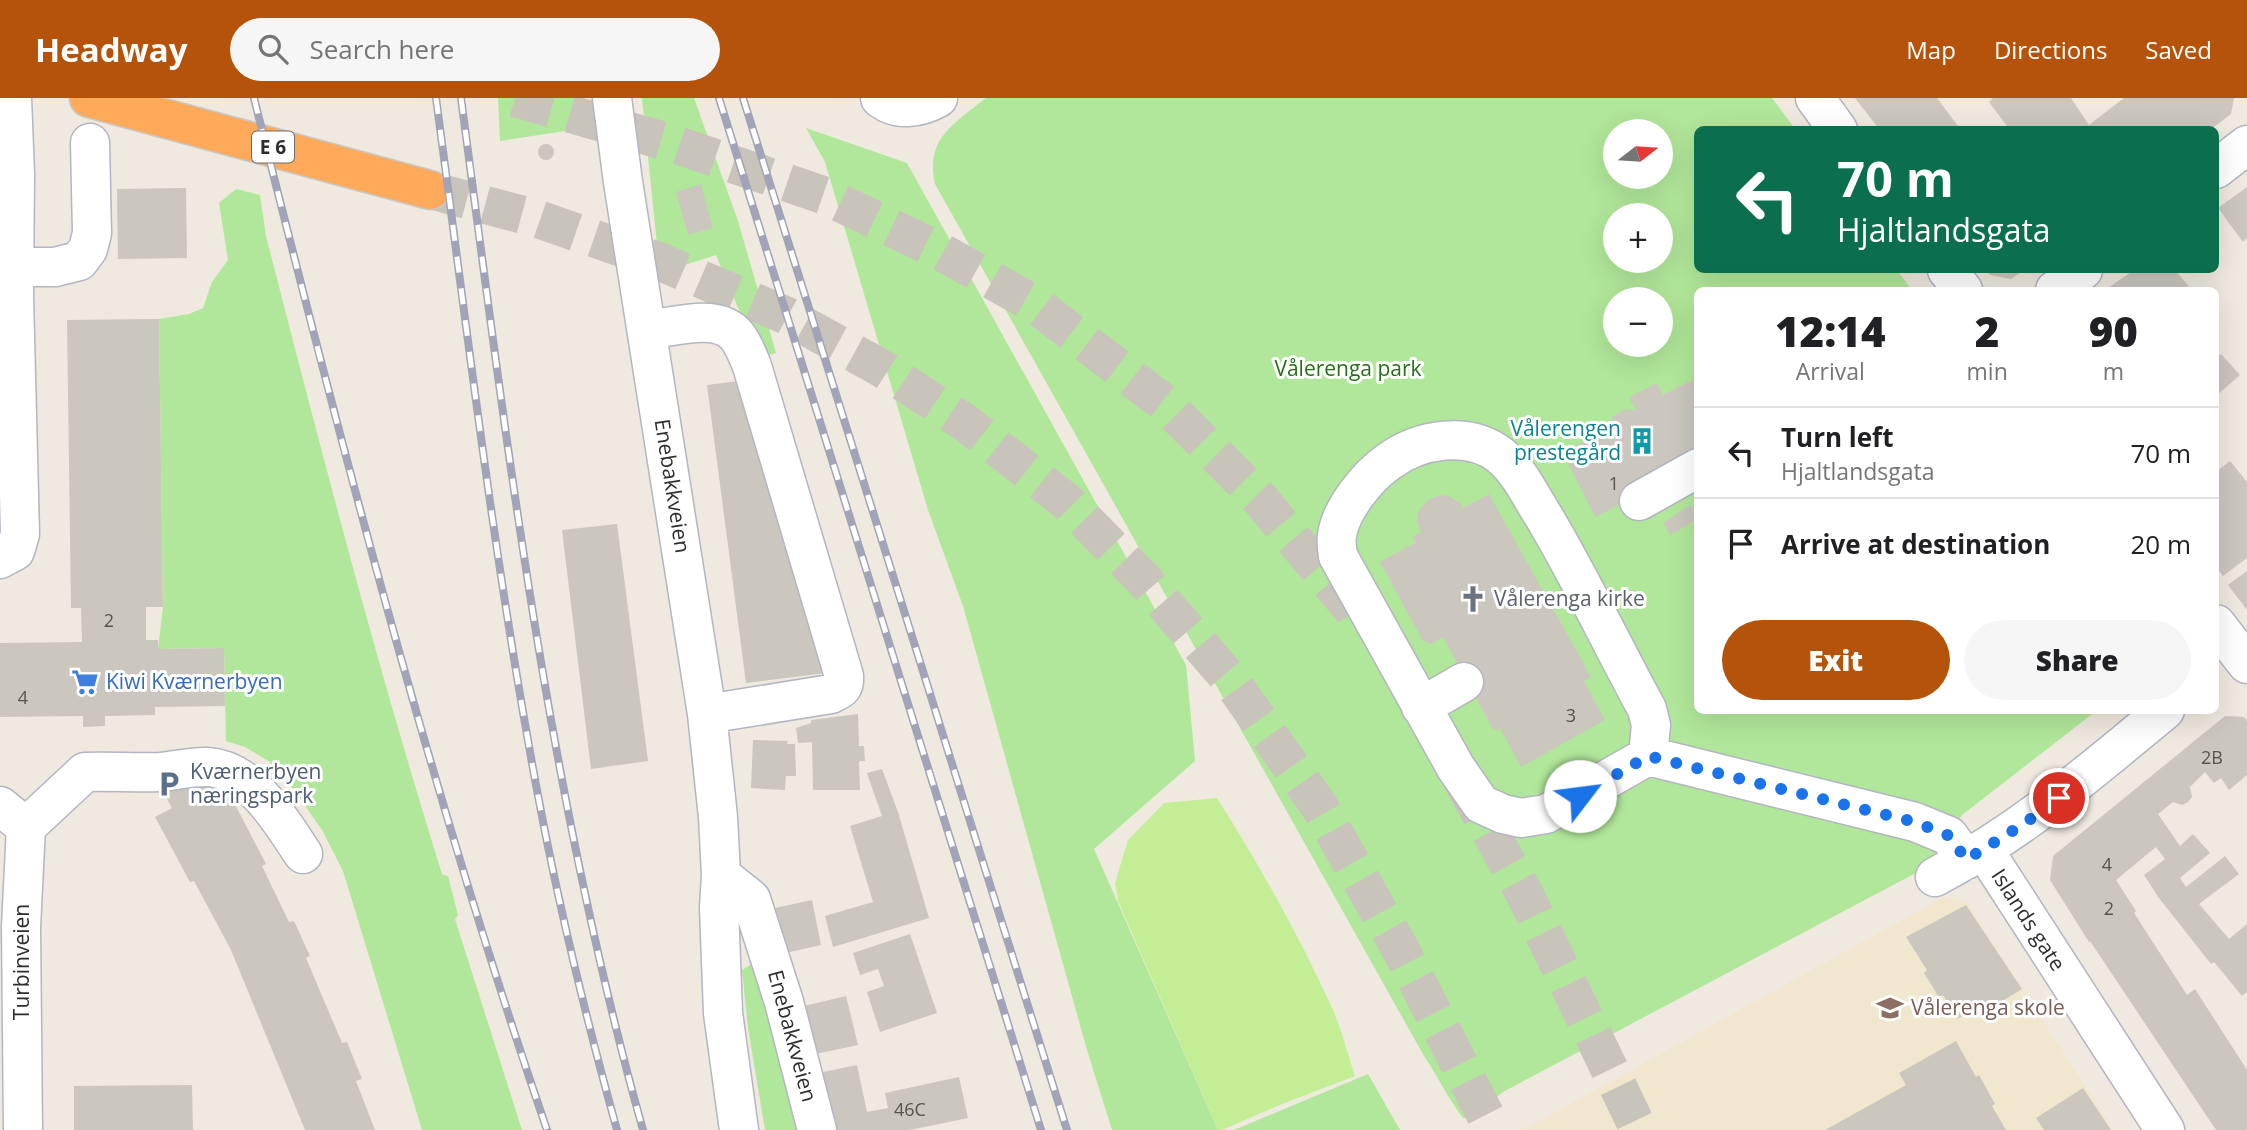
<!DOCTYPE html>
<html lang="en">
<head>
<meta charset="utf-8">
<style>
	:root { --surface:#fff; --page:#f6f6f6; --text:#202124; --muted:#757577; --line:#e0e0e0; --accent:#b45309 }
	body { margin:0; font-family:"Open Sans",sans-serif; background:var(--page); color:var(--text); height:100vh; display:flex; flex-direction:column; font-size:26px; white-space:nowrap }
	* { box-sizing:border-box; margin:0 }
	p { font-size:23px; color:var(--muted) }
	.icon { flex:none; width:38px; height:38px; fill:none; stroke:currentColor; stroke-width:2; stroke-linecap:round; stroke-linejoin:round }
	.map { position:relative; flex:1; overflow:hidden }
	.details { position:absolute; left:1694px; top:189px; width:525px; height:427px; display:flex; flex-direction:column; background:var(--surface); border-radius:10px; box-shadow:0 7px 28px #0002 }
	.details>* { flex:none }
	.banner { position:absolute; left:1694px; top:28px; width:525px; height:147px; border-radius:10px; box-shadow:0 7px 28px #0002; background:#0b6e4f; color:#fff; overflow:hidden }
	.needle { width:46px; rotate:73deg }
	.buttons { position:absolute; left:1603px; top:21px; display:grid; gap:14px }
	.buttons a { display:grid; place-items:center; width:70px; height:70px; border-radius:50%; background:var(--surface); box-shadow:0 7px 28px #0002; font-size:35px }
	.pin { position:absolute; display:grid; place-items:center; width:60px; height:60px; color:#fff; margin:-30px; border:4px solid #fff; border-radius:50%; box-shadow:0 2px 7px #0007 }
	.me { position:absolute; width:77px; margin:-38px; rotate:60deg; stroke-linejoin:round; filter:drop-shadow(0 0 5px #0008) }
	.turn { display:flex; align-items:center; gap:24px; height:147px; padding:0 28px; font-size:32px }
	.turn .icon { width:91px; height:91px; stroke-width:2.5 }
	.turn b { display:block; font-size:49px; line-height:60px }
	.eta { display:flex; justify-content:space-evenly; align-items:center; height:119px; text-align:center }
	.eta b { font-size:42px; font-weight:800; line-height:49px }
	.cta { display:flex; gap:14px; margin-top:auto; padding:14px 28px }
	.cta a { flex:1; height:80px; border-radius:42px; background:var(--accent); color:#fff; font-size:28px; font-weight:800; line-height:80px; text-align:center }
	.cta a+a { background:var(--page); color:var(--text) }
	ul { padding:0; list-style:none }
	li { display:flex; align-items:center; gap:21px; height:91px; padding:0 28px; border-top:2px solid var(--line) }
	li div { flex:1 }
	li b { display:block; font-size:26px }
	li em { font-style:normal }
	header { display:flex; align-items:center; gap:42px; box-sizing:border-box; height:98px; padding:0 35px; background:var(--accent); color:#fff }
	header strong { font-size:33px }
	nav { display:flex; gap:38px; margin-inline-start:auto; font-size:24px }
	.search { width:490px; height:63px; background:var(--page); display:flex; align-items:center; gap:18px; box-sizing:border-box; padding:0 24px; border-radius:38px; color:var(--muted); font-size:26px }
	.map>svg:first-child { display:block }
</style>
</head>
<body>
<header>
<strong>Headway</strong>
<div class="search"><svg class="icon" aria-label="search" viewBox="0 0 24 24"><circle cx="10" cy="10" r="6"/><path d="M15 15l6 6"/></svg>Search here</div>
<nav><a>Map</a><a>Directions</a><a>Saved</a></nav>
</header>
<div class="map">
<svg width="2247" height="1032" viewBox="0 0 2247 1032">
	<rect width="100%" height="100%" fill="#efe9df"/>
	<path fill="#f1e7cf" d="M1944,799L1966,804L2114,1032H1523Z"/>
	<path fill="#b1e79a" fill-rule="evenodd" d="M498,0H574L578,31L500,43Z
		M642,0H694L738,123L776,255L759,260L716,157L663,174L657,147Z
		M986,0H1772L1795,31L1698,32V172H1897L1912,192H1698V612L2096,613L1962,717L1929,768L1503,994L1471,1020H1463C1448,1000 1438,979 1424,958L935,86C925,40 954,26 986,0ZM1615,33H1661V79H1615ZM1615,117H1661V163H1615ZM1615,201H1661V247H1615Z
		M806,30L907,65L1186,567L1195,663L1094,751L1218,1032H1112L1087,952L963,508L928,412L825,64Z
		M236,91L260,97L266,138C321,352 376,565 442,776L448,778L458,817L455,821L522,1032H422L343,773L322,732L292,689L270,664L245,649L226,643L224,550L158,551L163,509L159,221L189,216L203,210L212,184L228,162L219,105Z
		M750,867H757L797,1032H765L748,930L742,872Z
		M1368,976L1400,1032H1234Z"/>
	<path fill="#c4ee96" d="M1217,700C1260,768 1300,839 1333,912C1342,933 1348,957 1355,978L1282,1006L1222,1032H1218L1118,803L1115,785L1128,742L1164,705Z"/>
	<path fill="#cbc7be" d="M1855,0H1937L1961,32H1880Z
		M1993,0H2071L2089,27L2124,0H2234L2231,16L2210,32H2010L1989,4Z
		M538 54a8 8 0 1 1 16 0a8 8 0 1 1-16 0Z
		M701,86L713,130L688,137L676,94Z
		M2247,89V140L2243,144L2218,110Z
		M186,90L187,160L118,161L117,91Z
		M1986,172H2024L2011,181L1990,177Z
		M2134,172H2175L2192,192H2105Z
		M159,221L163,509H146V542H158V551L224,550L225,608L155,609V617L105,618V628L83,629V618L0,619V545L82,544L81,510H71L67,222Z
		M2221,256L2240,277L2216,298V259Z
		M1698,279V354L1645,394L1595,419L1563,355L1607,331L1614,326L1612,319L1626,311L1636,313L1629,300L1656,285L1663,297Z
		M747,282L834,574L746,585L707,287Z
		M2230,363L2247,384V460L2223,478L2216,468V374Z
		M1489,396L1591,579L1584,583L1605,622L1521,669L1500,630L1494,633L1443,539L1433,546L1423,543L1380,464L1416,444L1412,439L1421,434L1417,424L1419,412L1429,401L1441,397L1448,398L1460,405L1463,410Z
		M1690,407L1698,421L1670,437L1663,425Z
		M617,426L648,663L591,671L562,432Z
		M2247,473V512L2228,487Z
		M858,616L859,648H864L865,663H859L860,692H813L812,644L798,645L796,630L811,625V622Z
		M2225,618L2244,619L2247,623V677L2229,692L2221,680L2214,685L2205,674L2190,689L2192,699L2188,704L2182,707L2173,704L2158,716L2180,748L2193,736L2210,755L2180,780L2186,789L2225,758L2239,776L2199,806L2229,841L2247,826V894L2242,898L2214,864L2211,866L2159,800L2144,777L2165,761L2156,749L2116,782L2136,813L2134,815L2187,897L2195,891L2247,972V1032H2216L2090,843L2089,844L2050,782L2053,758Z
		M753,642L788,643L787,646H795L796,678H786L785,692L751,690Z
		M882,671L898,714L929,820L833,849L825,818L873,804L850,728L882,718L867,675Z
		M189,676L195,689H226L266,766L262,768L289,824L294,823L310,858L306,860L342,945L347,944L362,981L356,983L375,1032H305L231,852L194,783L190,784L155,719L172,710L161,690Z
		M812,802L821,847L785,855L775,810Z
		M1966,807L2022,891L1978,918L1974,912L1957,921L1943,897L1939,899L1924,875L1927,872L1906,839Z
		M910,836L937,915L880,934L867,894L884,888L878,871L860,877L853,855Z
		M846,898L858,947L811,957L800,909Z
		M1956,943L1976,979L1979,977L1995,1006L1992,1008L2006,1032H1825L1906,987L1899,975Z
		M857,967L867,1014L888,1010L885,995L959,979L968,1020L910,1032H828L818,975Z
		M192,987L193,1032H74V988Z
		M2083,990L2111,1032H2044L2036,1020Z"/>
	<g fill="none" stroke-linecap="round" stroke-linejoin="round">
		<path stroke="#c8c3bb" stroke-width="38" stroke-dasharray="38 19" stroke-linecap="butt" d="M515,0L671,45L823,97L938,152L1036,207L1163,304L1260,401L1352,511L1365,530
			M430,92L538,121L656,162L785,217L881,270L967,326L1067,404L1143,481L1231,583L1319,708L1402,854L1493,1032
			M1463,684L1525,797L1639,1032"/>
		<defs>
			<path id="minor" d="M612,0L623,84L707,616L718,719L721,777L719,810L723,915L739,1032
				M880,0C897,14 920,10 938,0
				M1815,0L1838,32
				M2216,71L2247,47
				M0,169H55L79,163L88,151L92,135L90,45
				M1947,172L1963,192
				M2055,192L2083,172
				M647,232C674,229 718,214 737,238C744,247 748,258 752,268L844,578C845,590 841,591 831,596L707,616
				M1639,403L1698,370
				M0,461L15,453L20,436L14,198L15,76L12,0
				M2216,526L2247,566
				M1421,609L1464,584
				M1648,658L1651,627L1647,611C1612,547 1581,481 1544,419C1531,399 1520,374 1501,358C1469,332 1419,341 1388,364C1367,379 1341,411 1337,437C1336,443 1337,451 1338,458L1456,670L1481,706L1503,716L1521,720L1546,716L1648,658L1915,724L1949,738L1966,762
				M0,708L26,729L21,829L23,1032
				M26,729L85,674C110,673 135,675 160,674C176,673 191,668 208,669C252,672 281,723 303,756
				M1984,752L2165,1032
				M721,777L751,801L784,904L817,1032
				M1935,779C2022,733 2089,675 2165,612"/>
			<path id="highway" d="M89,0L430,92"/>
		</defs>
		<use href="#minor" stroke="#b3b5c1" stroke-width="41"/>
		<use href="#highway" stroke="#c8c8c8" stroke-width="41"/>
		<use href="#minor" stroke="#fff" stroke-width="38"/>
		<use href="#highway" stroke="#ffaa5a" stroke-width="38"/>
		<defs>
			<path id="rail" d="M254,0C341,347 431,694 547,1032
				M436,0C467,231 494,463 537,692C558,806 586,920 617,1032
				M461,0C507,347 548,694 643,1032
				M719,0L1041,1032
				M743,0L1067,1032"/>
		</defs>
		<use href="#rail" stroke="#a1a4b8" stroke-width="8"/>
		<use href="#rail" stroke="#fff" stroke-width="5" stroke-dasharray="16" stroke-linecap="butt"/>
	</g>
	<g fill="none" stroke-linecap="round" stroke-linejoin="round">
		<path stroke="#1a73e8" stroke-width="12" stroke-dasharray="0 21.6" d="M1580,698L1648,658L1915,724L1950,738L1966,762L2025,725L2059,700"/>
	</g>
	<defs>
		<symbol id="building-bare" viewBox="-9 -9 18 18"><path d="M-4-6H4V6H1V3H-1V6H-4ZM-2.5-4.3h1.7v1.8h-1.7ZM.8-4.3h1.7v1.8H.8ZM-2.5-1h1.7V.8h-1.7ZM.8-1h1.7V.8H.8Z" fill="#0f9aa8" stroke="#fff" stroke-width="2.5" paint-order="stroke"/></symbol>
		<symbol id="church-bare" viewBox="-9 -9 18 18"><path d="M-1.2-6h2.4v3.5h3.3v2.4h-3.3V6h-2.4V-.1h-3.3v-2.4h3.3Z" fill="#6b7280" stroke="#fff" stroke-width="2.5" paint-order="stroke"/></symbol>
		<symbol id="supermarket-bare" viewBox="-9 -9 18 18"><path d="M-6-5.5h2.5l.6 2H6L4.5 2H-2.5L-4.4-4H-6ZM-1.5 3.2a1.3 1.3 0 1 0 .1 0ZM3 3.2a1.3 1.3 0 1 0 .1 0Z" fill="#3f7fe0" stroke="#fff" stroke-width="2.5" paint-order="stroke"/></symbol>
		<symbol id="parking-bare" viewBox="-9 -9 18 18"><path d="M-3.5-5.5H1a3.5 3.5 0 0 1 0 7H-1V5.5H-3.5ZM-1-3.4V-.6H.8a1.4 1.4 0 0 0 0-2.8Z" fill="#5c6f8a" stroke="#fff" stroke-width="2.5" paint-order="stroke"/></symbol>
		<symbol id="school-bare" viewBox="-9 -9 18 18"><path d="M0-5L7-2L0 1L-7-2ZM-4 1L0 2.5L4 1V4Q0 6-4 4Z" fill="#8d6e63" stroke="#fff" stroke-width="2.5" paint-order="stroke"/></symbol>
	</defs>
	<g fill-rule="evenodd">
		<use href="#building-bare" x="1623" y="324" width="38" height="38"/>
		<use href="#church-bare" x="1454" y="482" width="38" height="38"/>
		<use href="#supermarket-bare" x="66" y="565" width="38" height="38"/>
		<use href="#parking-bare" x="150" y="667" width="38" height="38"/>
		<use href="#school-bare" x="1871" y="891" width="38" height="38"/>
	</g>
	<g text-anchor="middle" stroke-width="6" stroke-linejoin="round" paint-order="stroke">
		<g font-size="18" fill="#545451">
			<text x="1614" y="392">1</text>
			<text x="109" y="529">2</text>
			<text x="23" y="606">4</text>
			<text x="1571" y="624">3</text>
			<text x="2212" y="666">2B</text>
			<text x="2107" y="773">4</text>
			<text x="2109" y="817">2</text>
			<text x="910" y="1018">46C</text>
		</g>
		<rect fill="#fff" stroke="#6c6c6c" stroke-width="2" x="252" y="33.5" width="42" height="31" rx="5"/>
		<g font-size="19" font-weight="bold" fill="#2d2d2d">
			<text x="273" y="56">E 6</text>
		</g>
		<g font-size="21" fill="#266f18" stroke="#fff">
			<text x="1348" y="278">Vålerenga park</text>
		</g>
		<g font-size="21" fill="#0d838f" stroke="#fff" text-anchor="end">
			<text x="1621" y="338">Vålerengen<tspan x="1621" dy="24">prestegård</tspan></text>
		</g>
		<g font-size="21" fill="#2d2d2d" stroke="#fff">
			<text transform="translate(672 388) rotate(81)" y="7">Enebakkveien</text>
			<text transform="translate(2028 822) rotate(57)" y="7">Islands gate</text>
			<text transform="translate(22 864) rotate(-90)" y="7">Turbinveien</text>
			<text transform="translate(792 938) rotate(75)" y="7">Enebakkveien</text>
		</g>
		<g font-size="21" fill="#5b616d" stroke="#fff" text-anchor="start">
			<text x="1494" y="508">Vålerenga kirke</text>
		</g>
		<g font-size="21" fill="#366cbe" stroke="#fff" text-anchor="start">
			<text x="106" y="591">Kiwi Kværnerbyen</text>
		</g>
		<g font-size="21" fill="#4e5e75" stroke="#fff" text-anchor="start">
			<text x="190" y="681">Kværnerbyen<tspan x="190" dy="24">næringspark</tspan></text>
		</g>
		<g font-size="21" fill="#785e54" stroke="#fff" text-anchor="start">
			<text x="1911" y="917">Vålerenga skole</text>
		</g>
	</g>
</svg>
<div class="buttons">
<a><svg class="needle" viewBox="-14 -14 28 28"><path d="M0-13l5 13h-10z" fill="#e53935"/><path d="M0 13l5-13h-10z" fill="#757577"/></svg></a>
<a>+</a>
<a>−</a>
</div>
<div class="pin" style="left:2059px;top:700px;background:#d93025"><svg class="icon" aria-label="arrive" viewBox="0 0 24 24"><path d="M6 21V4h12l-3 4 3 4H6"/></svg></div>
<svg class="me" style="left:1580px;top:698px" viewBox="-20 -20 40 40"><circle r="19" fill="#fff"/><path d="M0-13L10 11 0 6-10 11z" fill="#1a73e8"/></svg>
<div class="banner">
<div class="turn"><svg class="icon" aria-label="left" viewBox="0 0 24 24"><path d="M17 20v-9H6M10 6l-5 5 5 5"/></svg><div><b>70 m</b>Hjaltlandsgata</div></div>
</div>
<section class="details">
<div class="eta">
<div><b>12:14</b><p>Arrival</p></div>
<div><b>2</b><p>min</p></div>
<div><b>90</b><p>m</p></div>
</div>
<ul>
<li><svg class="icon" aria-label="left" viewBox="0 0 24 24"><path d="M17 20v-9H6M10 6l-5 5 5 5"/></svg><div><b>Turn left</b><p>Hjaltlandsgata</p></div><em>70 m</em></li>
<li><svg class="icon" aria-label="arrive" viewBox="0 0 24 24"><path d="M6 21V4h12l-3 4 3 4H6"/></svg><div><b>Arrive at destination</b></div><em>20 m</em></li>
</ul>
<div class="cta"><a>Exit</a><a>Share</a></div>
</section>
</div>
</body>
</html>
